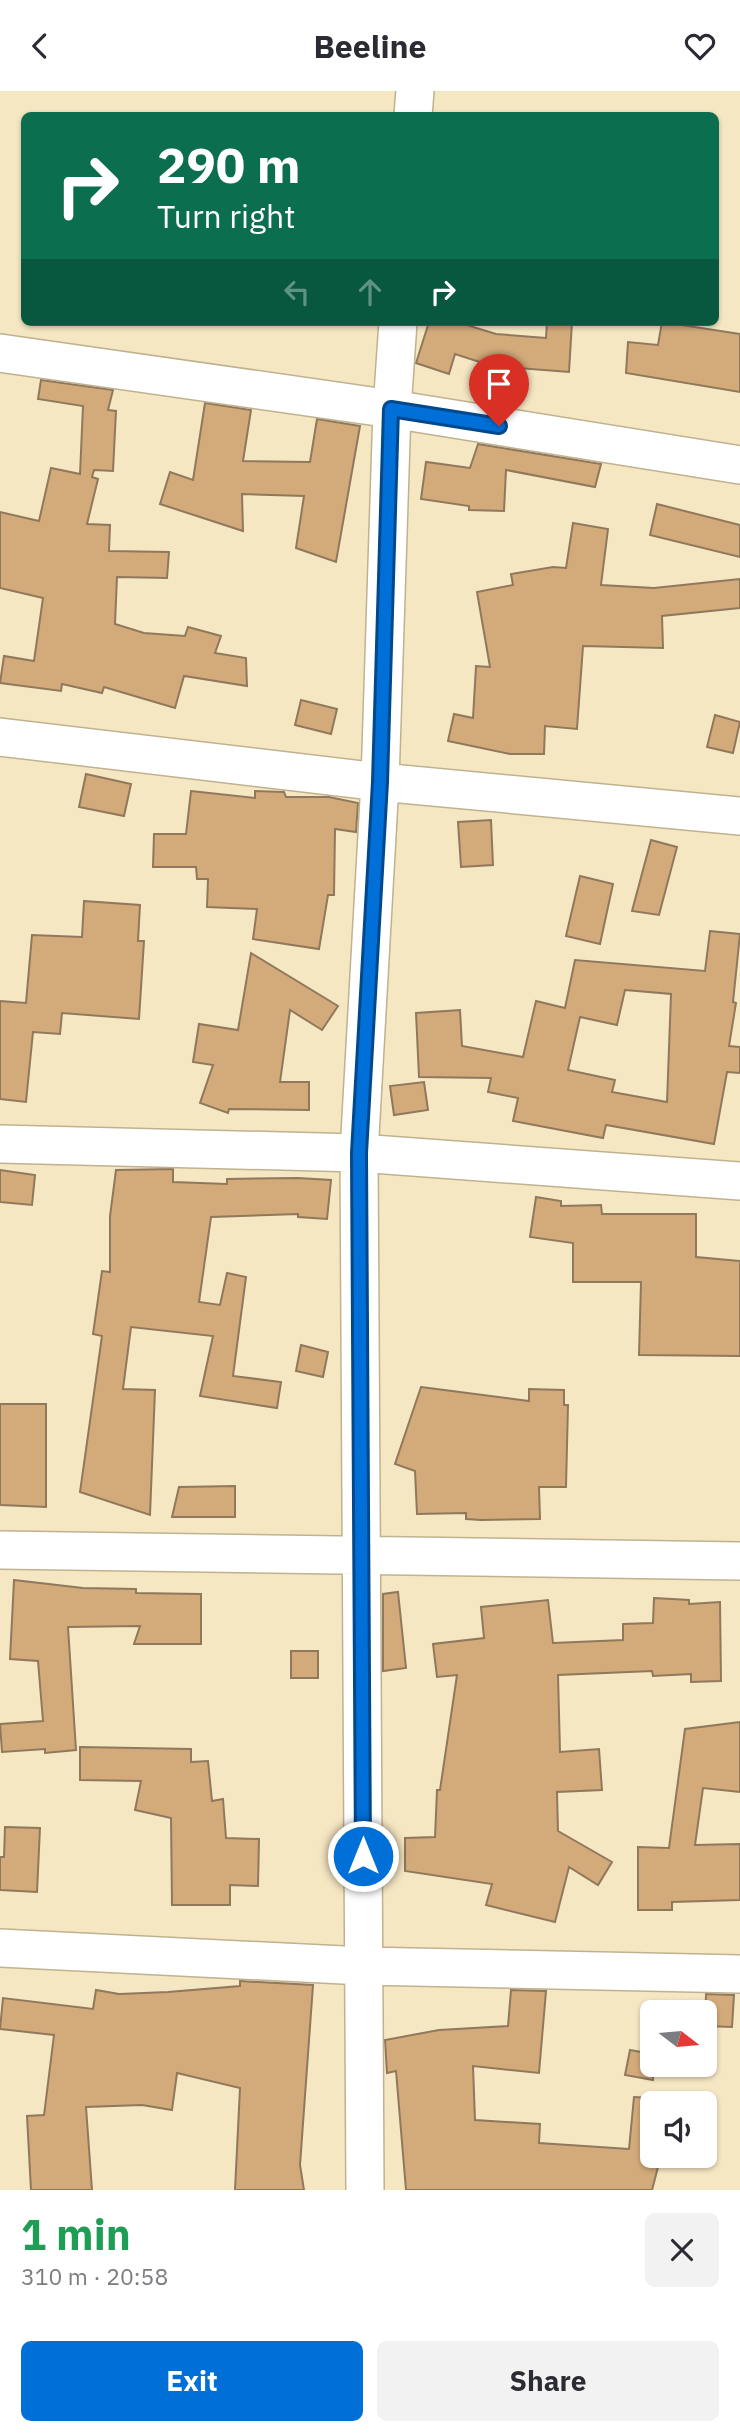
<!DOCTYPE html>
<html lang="en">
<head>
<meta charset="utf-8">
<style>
	:root { --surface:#fff; --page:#f2f2f3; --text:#2b2b33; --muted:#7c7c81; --accent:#006fd7 }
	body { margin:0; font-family:"IBM Plex Sans",sans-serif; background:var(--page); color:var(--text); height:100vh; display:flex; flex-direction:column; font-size:26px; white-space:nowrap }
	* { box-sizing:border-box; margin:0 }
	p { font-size:23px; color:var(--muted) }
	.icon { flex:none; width:38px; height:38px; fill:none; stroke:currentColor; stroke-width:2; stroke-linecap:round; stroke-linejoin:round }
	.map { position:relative; height:2099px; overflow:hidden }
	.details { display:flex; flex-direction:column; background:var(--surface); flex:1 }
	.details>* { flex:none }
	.guide { position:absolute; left:21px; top:21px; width:698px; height:214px; border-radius:10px; box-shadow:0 2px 5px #0004; background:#0b6e4f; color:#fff; overflow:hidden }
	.needle { width:46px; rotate:106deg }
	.buttons { position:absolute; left:640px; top:1909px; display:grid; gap:14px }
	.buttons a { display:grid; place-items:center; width:77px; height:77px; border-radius:10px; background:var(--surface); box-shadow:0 2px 5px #0004; font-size:35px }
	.pin { position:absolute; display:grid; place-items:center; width:60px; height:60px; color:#fff; margin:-72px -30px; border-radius:50% 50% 50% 0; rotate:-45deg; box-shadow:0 0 7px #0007 }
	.pin .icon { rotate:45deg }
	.me { position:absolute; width:77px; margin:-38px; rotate:0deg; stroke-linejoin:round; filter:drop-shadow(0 0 5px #0008) }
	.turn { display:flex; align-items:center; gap:24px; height:147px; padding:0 21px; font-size:32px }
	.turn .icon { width:91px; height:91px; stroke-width:2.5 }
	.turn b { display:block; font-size:49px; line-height:60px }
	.lanes { display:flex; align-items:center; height:66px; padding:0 21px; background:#0003; justify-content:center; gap:35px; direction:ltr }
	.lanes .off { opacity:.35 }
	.round { display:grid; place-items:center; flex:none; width:74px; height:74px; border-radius:10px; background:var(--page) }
	.headline { display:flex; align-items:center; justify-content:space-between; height:119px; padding:0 21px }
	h1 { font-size:42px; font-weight:700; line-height:52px; color:#1e9e55 }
	.cta { display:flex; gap:14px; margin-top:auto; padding:14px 21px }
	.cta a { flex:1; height:80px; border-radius:10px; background:var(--accent); color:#fff; font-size:28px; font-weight:700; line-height:80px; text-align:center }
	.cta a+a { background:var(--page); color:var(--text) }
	header { display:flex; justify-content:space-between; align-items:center; height:91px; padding:0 21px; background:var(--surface); font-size:32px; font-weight:700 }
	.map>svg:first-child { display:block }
</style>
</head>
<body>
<header><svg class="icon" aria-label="back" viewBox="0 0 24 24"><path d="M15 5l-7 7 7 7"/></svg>Beeline<svg class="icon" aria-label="heart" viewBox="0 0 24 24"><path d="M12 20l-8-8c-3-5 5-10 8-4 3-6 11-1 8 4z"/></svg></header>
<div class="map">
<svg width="740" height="2099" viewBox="0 0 740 2099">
	<rect width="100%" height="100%" fill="#f6e7c3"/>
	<path fill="#d3aa7a" stroke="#90785d" stroke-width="2" fill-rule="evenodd" d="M429,231H457L496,243L546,247L547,231H572L569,281L492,275L455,263L449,283L416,272Z
		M662,231L740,243V301L626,282L628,251L658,254Z
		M41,289L113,299L108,319L116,320L113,380L94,379L92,386L98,388L87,433L110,434L109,460L169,461L167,487L117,486L115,533L144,542L185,545L188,536L221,545L215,562L246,567L247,595L184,585L175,617L104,596L102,602L62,593L61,600L0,592L4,565L34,570L43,507L0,497V421L39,430L51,377L80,383L83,315L38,308Z
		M205,312L251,319L243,370L310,371L317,328L360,335L336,471L296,457L304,405L242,403L243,440L160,413L170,381L193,389Z
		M478,353L601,373L595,396L506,379L504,420L469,419V415L421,408L426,371L470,377Z
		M657,413L740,434V466L650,444Z
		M573,432L608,438L601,494L654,497L740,488V517L662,525L663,557L583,555L577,638L545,635L544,663H510L448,650L454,623L473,627L476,575L490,576L477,501L513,494L511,483L553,476L566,477Z
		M301,609L337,618L331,643L295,634Z
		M715,624L740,631L733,662L707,656Z
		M86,683L131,693L124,725L79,716Z
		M191,700L255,707V700L284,701L286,706H329L358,712L356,741L335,738L334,804H328L319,858L253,848L257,818L207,816L208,788H197L196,776H153L154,743H186Z
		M491,729L493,774L461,776L458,731Z
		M651,749L677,756L659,824L632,820Z
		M580,785L613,793L600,853L566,845Z
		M84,810L140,814L138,850H144L139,928L62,922L60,943L33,941L26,1011L0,1008V910L26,912L32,844L82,846Z
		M710,840L740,843L733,911L736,912L729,955L740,956V982L727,981L714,1053L606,1034L603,1047L513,1030L518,1007L488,1001L491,987L419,986L416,922L460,919L462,955L523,966L536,910L565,917L575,869L705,880ZM625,899L671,903L667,1011L612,1001L615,989L568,979L580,926L617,934Z
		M251,862L338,915L322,939L290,919L280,991H309V1019L229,1018L228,1022L200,1012L213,974L193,971L199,933L238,939Z
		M424,991L428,1019L394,1024L390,995Z
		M173,1078V1091L227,1093V1088L298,1087L331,1089L327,1128L298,1126V1123L211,1126L199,1211L220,1214L227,1182L246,1186L233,1285L281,1291L277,1317L200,1305L213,1245L131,1236L123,1298L155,1299L150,1424L80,1401L102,1245L93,1243L102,1180L110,1181V1125L116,1079Z
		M0,1079L35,1084L32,1114L0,1111Z
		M536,1106L561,1110V1115L601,1114L602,1123H696V1166L740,1170V1265L639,1264L641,1191H573V1152L530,1146Z
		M301,1254L328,1261L323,1286L296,1280Z
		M421,1296L529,1310V1298L564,1299V1314H568L566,1396H539L540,1428L481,1429L466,1428V1422L417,1423L415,1380L395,1373Z
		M0,1313H46V1416L0,1414Z
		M235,1395V1426H172L179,1396Z
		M14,1489L83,1497L136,1498V1502L201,1503V1553H134L140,1535L68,1536L76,1659L45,1662V1658L2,1661L0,1633L43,1630L38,1570L10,1568Z
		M398,1501L406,1577L383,1580V1503Z
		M654,1507L689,1509V1513L720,1511L721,1590L691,1591V1583L653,1585L652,1580L558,1584L560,1661L599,1658L602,1699L557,1701L558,1740L612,1771L598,1794L569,1776L555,1831L486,1814L492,1793L405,1780V1747L435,1746L437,1699H440L457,1584L437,1586L433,1553L484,1547L481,1516L548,1509L553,1552L623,1549V1533L653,1532Z
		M291,1560H318V1587H291Z
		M740,1631V1701L703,1697L695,1754L740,1753V1809L672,1811V1819H638V1756L669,1757L685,1638Z
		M80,1656L191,1658V1671L208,1670L212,1710L223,1708L226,1747L259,1748L258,1795L230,1794V1814H172L171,1727L135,1719L141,1690L80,1689Z
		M5,1736L40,1737L37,1801L0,1799V1766H4Z
		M240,1890L313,1894L300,2074L304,2099H235L240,1997L177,1982L172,2019L142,2014L86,2016L92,2099H31L27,2025L44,2024L54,1944L0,1938L3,1907L93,1918L96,1899L119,1903L168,1901L240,1895Z
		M511,1899L546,1900L539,1982L473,1975L475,2029L540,2033L539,2052L629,2058L634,2006L653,2007V2074L658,2076L652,2099H406L396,1980L387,1982L385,1949L439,1939L508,1935Z
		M706,1903L734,1904L732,1936L705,1935Z
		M630,1959L653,1963V1989L625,1984Z"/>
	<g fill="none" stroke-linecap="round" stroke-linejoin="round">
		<defs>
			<path id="street" d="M413,24L415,0
				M0,262L392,318L740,374
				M0,646L380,691L740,725
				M0,1053L359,1062L740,1090
				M0,1459L740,1470
				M0,1857L363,1875L740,1883
				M365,2099L359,1062L380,691L392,318L398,231"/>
		</defs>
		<use href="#street" stroke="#c0b28f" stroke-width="40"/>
		<use href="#street" stroke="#fff" stroke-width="37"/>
	</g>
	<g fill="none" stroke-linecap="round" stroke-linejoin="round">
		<defs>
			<path id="route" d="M363,1765L359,1062L380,691L391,318L499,335"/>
		</defs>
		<use href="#route" stroke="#00488c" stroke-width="18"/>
		<use href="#route" stroke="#006fd7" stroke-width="12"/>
	</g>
</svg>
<div class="buttons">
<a><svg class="needle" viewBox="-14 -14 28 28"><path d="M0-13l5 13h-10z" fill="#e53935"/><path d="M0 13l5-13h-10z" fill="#7c7c81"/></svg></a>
<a><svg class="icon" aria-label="sound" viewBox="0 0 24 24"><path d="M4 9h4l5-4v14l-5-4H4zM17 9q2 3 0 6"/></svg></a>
</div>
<div class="pin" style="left:499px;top:335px;background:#d93025"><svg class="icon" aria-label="arrive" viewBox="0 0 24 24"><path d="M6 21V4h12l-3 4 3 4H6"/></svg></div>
<svg class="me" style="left:363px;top:1765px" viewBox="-20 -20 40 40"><circle r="17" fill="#006fd7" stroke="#fff" stroke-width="3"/><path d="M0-11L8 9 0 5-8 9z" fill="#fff"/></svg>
<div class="guide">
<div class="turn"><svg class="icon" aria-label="right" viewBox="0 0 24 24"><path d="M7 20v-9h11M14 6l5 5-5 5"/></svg><div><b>290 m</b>Turn right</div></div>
<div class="lanes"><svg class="icon off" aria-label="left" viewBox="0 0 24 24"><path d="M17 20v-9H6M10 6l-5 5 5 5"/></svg><svg class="icon off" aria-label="ahead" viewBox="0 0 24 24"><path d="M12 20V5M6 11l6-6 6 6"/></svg><svg class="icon" aria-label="right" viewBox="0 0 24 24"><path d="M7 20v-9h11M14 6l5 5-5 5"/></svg></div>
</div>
</div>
<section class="details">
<div class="headline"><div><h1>1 min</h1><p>310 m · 20:58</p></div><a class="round"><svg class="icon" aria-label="close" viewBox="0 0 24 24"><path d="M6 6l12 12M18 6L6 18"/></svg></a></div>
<div class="cta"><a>Exit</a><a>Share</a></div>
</section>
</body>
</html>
